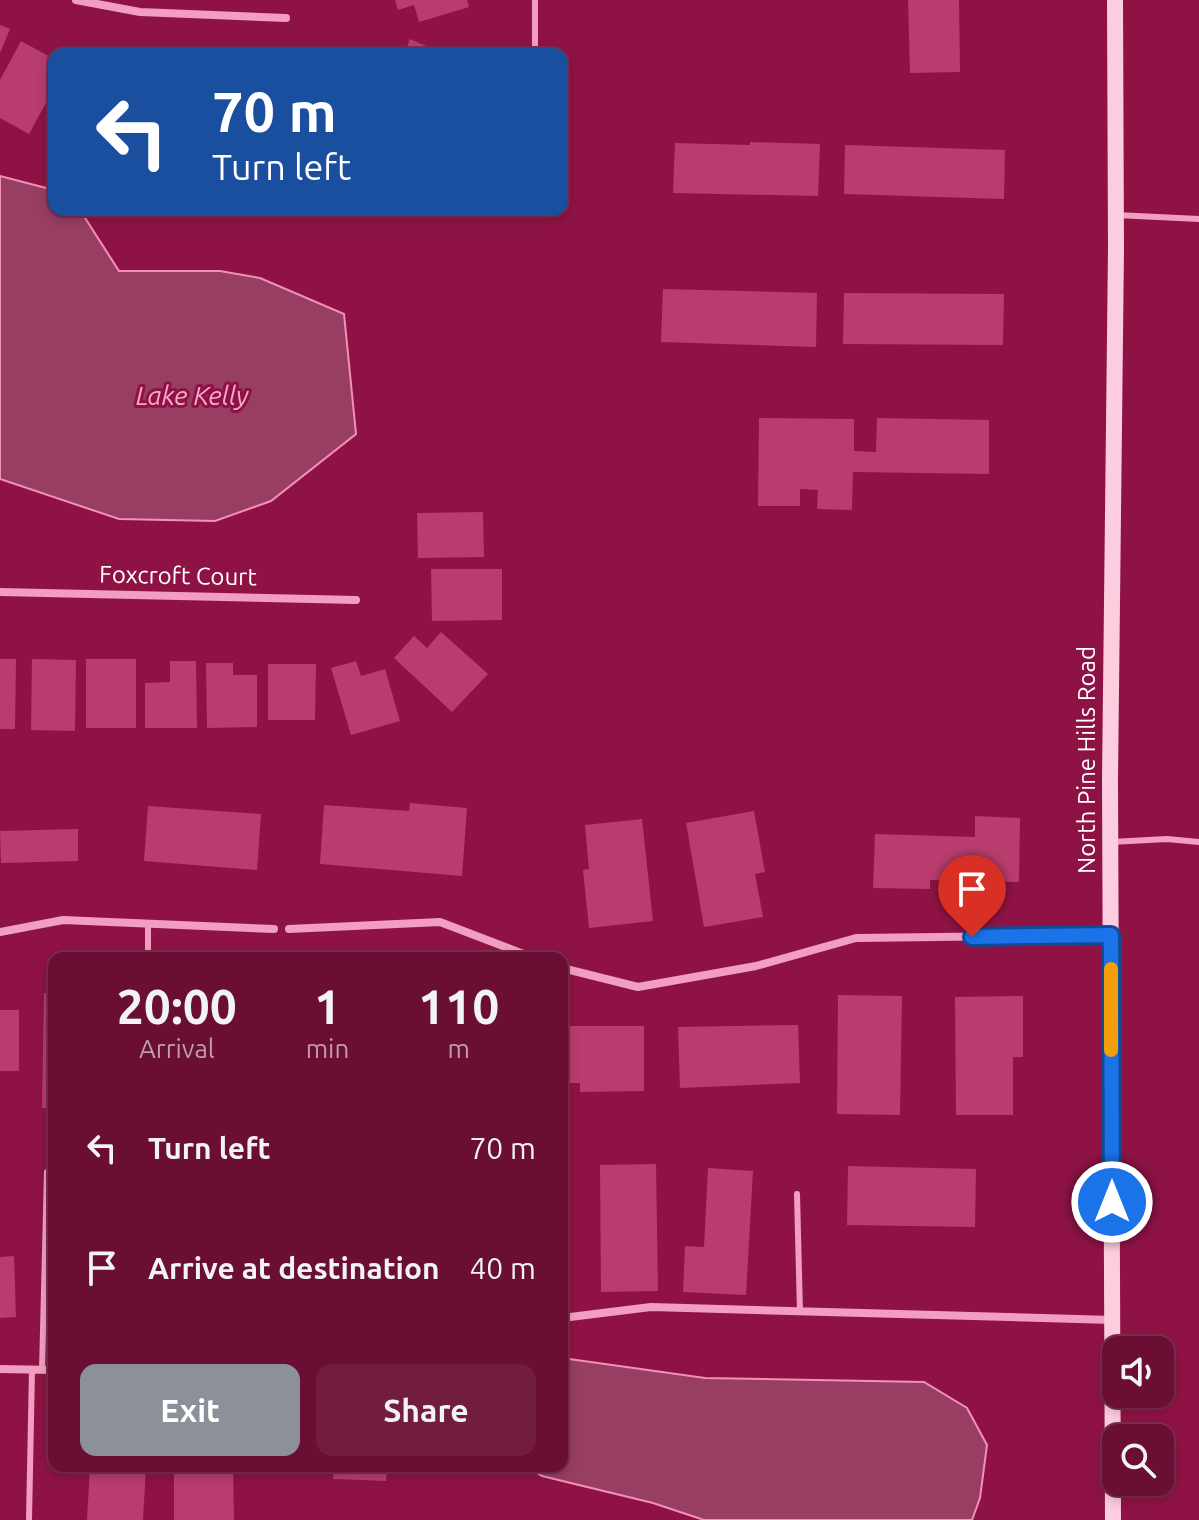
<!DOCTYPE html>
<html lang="en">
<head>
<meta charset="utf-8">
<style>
	:root { --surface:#6a0e33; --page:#721c3f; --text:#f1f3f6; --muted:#be9cac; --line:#7d2e4e; --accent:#8c9099 }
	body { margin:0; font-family:Ubuntu,sans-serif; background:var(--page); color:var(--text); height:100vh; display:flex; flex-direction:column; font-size:30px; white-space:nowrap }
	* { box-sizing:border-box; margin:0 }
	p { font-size:26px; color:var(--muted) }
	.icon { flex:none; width:44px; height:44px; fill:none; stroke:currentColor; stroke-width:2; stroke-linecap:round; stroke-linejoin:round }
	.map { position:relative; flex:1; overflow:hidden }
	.side { position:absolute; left:48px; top:952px; width:520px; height:520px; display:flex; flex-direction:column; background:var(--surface); border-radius:16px; box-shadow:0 4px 12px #0003,0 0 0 2px var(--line) }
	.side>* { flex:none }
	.guide { position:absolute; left:48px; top:48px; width:520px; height:168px; border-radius:16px; box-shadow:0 4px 12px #0003,0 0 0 2px var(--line); background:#1a4fa0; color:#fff; overflow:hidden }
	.buttons { position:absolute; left:1102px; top:1336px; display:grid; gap:16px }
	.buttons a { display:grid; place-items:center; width:72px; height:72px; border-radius:16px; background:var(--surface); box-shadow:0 4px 12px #0003,0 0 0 2px var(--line); font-size:40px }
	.pin { position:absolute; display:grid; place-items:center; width:68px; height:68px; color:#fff; margin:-82px -34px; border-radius:50% 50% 50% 0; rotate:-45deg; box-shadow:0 0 8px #0007 }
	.pin .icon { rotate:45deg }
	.me { position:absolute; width:88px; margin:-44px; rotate:0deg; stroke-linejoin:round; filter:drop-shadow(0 0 6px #0008) }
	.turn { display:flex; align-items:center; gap:28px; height:168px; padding:0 32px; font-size:36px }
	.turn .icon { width:104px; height:104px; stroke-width:2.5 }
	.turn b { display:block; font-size:56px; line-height:68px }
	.eta { display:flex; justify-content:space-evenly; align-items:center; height:136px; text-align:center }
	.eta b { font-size:48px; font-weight:700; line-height:56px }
	.primary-button { display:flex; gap:16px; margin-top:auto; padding:16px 32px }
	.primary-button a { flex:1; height:92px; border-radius:16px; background:var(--accent); color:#fff; font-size:32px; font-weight:700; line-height:92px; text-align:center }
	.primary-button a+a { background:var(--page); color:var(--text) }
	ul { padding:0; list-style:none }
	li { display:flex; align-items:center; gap:24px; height:120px; padding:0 32px }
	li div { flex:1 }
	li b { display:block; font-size:30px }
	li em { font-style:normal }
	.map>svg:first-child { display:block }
</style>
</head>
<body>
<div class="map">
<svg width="1199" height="1520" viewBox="0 0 1199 1520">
	<rect width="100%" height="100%" fill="#8e1344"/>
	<path fill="#983e62" stroke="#f48fba" stroke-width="2" d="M0,176L54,190V210H80L119,271H220L260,278L344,314L356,434L271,501L215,521L119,519L0,479Z
		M562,1358L705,1378L924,1382L967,1408L987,1445L980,1498L972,1520H704L653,1503L542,1476L526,1466H562Z"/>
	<path fill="#b83c6e" d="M395,0H467L469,7L419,22L414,5L398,10Z
		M908,0H959L960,72L910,73Z
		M0,25L10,29L0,53Z
		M410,39L445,54H404Z
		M21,41L54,59V88L29,134L0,118V80Z
		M750,142L820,144L818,196L673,193L675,143L750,145Z
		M845,145L1005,150L1004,199L844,194Z
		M663,289L817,293L816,347L661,342Z
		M844,293L1004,294L1003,345L843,344Z
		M759,418L854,419V451L876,452L877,418L989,420V474L853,472L852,510L817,509L818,490L800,489V506H758Z
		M483,512L484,557L418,558L417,513Z
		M431,569H502V620L432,621Z
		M441,632L488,674L452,712L394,658L414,636L427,648Z
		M0,659H16L15,729H0Z
		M32,659L76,660L75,731L31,730Z
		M86,659H136V728H86Z
		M170,661H196L197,728H145V683L170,682Z
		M356,661L361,676L385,669L400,721L351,735L331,668Z
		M206,663H233V675H257V727L207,728Z
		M268,664H316L315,720H268Z
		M410,803L467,808L462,876L320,864L324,805L409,811Z
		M148,806L261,814L257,870L144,861Z
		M754,811L765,872L755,874L763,917L704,927L686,823Z
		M975,816L1020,818L1019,882L930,880V889L873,888L875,834L975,837Z
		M642,819L653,921L589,928L583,870L589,869L585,825Z
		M78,829V861L1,863L0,831Z
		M44,993H54V1108H42Z
		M838,995L902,996L900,1115L837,1114Z
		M1023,996V1057H1013V1115H956L955,997Z
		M0,1010H19V1071H0Z
		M798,1025L800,1083L680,1088L678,1027Z
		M562,1026H644V1091L580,1092V1083H562Z
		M656,1164L658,1291L601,1292L600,1165Z
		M848,1166L976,1169L975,1227L847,1225Z
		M708,1168L753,1171L746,1295L683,1292L685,1246L704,1247Z
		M14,1256L16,1317L0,1318V1257Z
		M90,1466H146L143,1520H87Z
		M174,1466H233L234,1520H174Z
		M334,1466H387L386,1481L333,1479Z"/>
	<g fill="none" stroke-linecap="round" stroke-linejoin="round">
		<path stroke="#f19ec0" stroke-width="6" d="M535,54V0
			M1116,215L1199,219
			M1111,842L1167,839L1199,842
			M148,958V924
			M797,1194L800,1312
			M42,1370L47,1172
			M29,1520L32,1369"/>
		<path stroke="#f19ec0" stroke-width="8" d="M76,0L140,12L286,18
			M0,592L356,600
			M289,929L440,922L534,958
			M0,932L63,920L274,929
			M562,968L638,987L756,966L856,938L1110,935
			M562,1318L651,1307L1112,1320
			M0,1369L54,1370"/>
		<path stroke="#fcccdf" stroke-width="16" d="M1113,1520L1110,779L1116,248L1115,0"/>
	</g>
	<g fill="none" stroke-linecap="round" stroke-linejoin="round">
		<defs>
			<path id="route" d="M972,937L1111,935L1112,1202"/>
		</defs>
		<use href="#route" stroke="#114b97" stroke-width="20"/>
		<use href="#route" stroke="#1a73e8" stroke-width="14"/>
		<path stroke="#f59e0b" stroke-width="14" d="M1111,969V1050"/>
	</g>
	<g text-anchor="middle" stroke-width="6" stroke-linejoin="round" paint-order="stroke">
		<g font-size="24" fill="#fff" stroke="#8e1344">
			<text transform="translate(178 576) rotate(1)" y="8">Foxcroft Court</text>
			<text transform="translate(1087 760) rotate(-90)" y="8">North Pine Hills Road</text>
		</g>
		<g font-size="26" font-style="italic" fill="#f8a9ca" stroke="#8e1344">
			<text x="192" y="405">Lake Kelly</text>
		</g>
	</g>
</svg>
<div class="buttons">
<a><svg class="icon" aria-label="sound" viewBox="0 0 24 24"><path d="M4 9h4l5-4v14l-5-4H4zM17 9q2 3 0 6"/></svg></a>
<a><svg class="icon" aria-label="search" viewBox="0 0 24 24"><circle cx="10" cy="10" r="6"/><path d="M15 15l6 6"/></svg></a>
</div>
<div class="pin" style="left:972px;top:937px;background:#d93025"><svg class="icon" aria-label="arrive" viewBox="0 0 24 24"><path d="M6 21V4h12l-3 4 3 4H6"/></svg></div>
<svg class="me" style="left:1112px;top:1202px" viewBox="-20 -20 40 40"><circle r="17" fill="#1a73e8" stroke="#fff" stroke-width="3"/><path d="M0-11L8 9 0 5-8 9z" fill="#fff"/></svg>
<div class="guide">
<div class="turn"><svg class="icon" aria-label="left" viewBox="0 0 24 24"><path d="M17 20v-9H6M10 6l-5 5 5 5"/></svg><div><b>70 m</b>Turn left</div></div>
</div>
<section class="side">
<div class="eta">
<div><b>20:00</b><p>Arrival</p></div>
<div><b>1</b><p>min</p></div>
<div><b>110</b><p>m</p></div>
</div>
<ul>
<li><svg class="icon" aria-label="left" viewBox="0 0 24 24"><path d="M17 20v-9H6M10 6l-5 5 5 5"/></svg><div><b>Turn left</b></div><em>70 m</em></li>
<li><svg class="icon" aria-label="arrive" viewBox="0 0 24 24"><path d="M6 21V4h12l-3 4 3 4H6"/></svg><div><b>Arrive at destination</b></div><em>40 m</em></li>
</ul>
<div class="primary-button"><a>Exit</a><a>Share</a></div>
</section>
</div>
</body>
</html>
